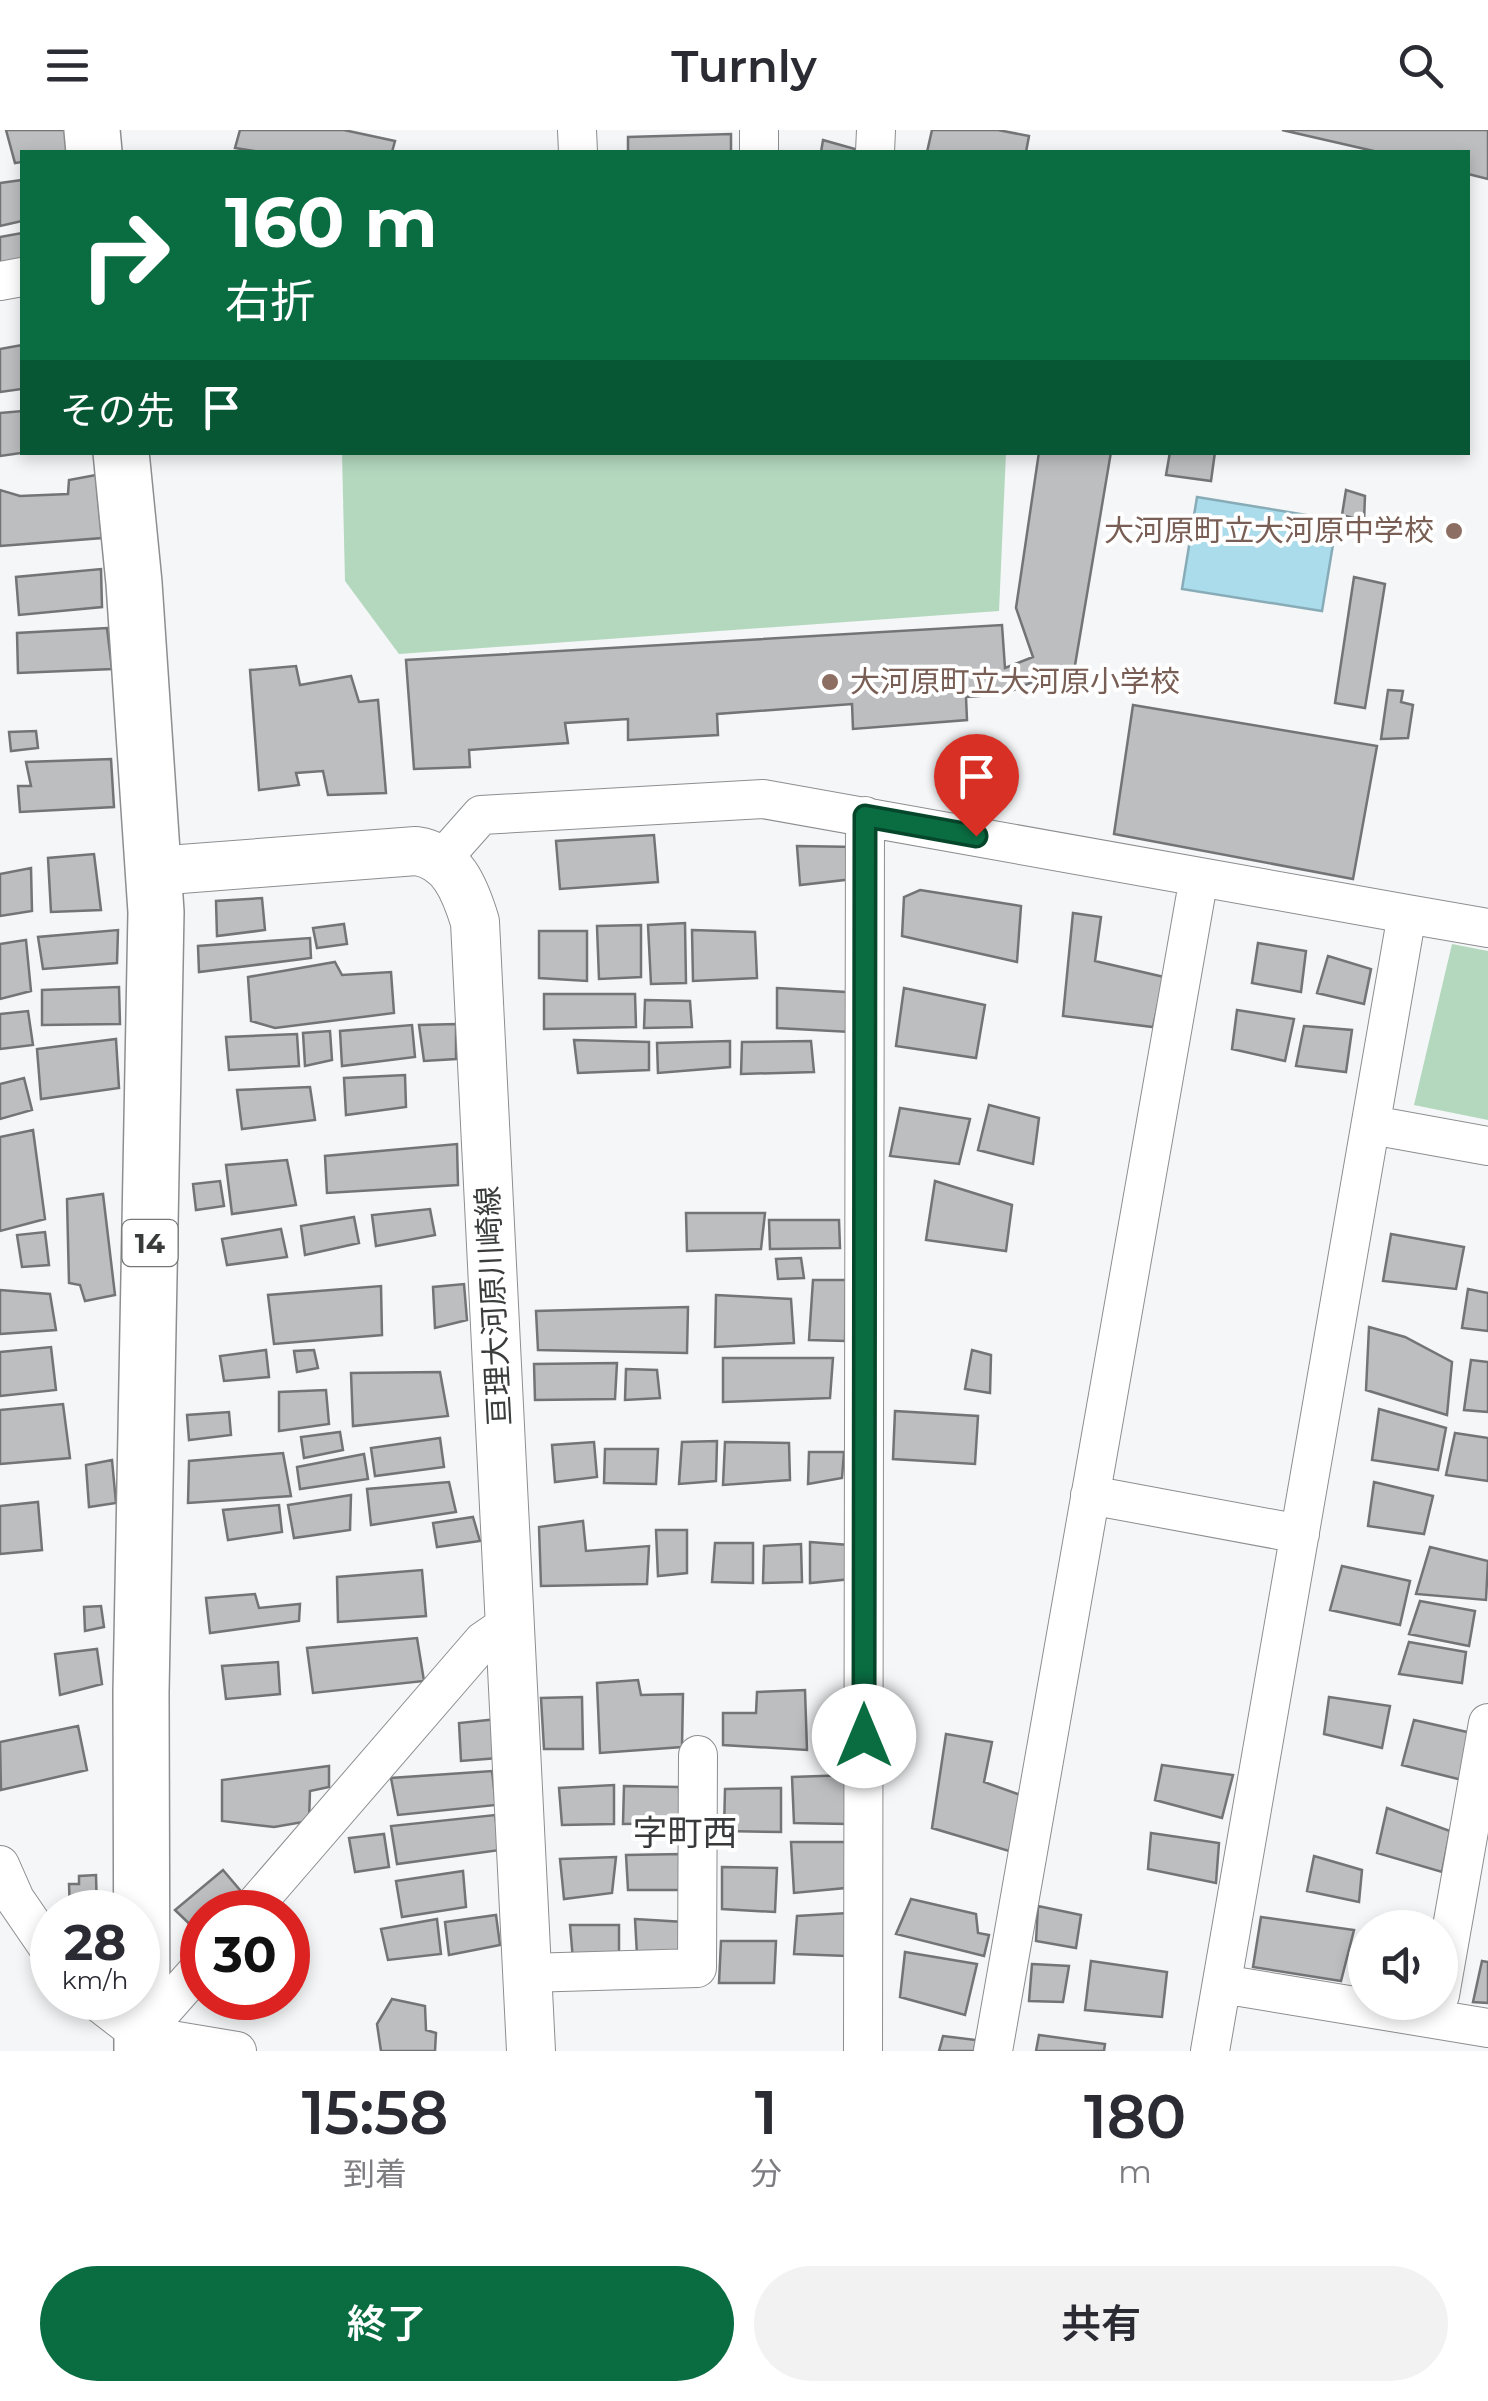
<!DOCTYPE html>
<html lang="ja">
<head>
<meta charset="utf-8">
<style>
	:root { --surface:#fff; --page:#f2f2f3; --text:#2b2b33; --muted:#7c7c81; --accent:#0a6d42 }
	body { margin:0; font-family:Montserrat,"Noto Sans JP",sans-serif; background:var(--page); color:var(--text); height:100vh; display:flex; flex-direction:column; font-size:38px; white-space:nowrap }
	* { box-sizing:border-box; margin:0 }
	p { font-size:32px; color:var(--muted) }
	.icon { flex:none; width:55px; height:55px; fill:none; stroke:currentColor; stroke-width:2; stroke-linecap:round; stroke-linejoin:round }
	.map { position:relative; height:1921px; overflow:hidden }
	.side { display:flex; flex-direction:column; background:var(--surface); flex:1 }
	.side>* { flex:none }
	.guide { position:absolute; left:20px; top:20px; width:1450px; height:305px; border-radius:0px; box-shadow:0 5px 15px #0003; background:#0a6d42; color:#fff; overflow:hidden }
	.tools { position:absolute; left:1348px; top:1780px; display:grid; gap:20px }
	.tools a { display:grid; place-items:center; width:110px; height:110px; border-radius:50%; background:var(--surface); box-shadow:0 5px 15px #0003; font-size:50px }
	.speed { position:absolute; left:30px; top:1760px; display:flex; gap:20px; font-size:50px; font-weight:700; text-align:center }
	.speed>* { display:grid; place-content:center; width:130px; height:130px; border-radius:50%; background:var(--surface); box-shadow:0 5px 15px #0003; line-height:1 }
	.speed small { font-size:25px; font-weight:400 }
	.speed .limit { border:15px solid #d22; background:#fff; color:#111 }
	.pin { position:absolute; display:grid; place-items:center; width:85px; height:85px; color:#fff; margin:-102px -42px; border-radius:50% 50% 50% 0; rotate:-45deg; box-shadow:0 0 10px #0007 }
	.pin .icon { rotate:45deg }
	.me { position:absolute; width:110px; margin:-55px; rotate:0deg; stroke-linejoin:round; filter:drop-shadow(0 0 8px #0008) }
	.turn { display:flex; align-items:center; gap:35px; height:210px; padding:0 40px; font-size:45px }
	.turn .icon { width:130px; height:130px; stroke-width:2.5 }
	.turn b { display:block; font-size:70px; line-height:85px }
	.then { display:flex; align-items:center; height:95px; padding:0 40px; background:#0003; gap:20px; font-size:38px }
	.eta { display:flex; justify-content:space-evenly; align-items:center; height:170px; text-align:center }
	.eta b { font-size:60px; font-weight:600; line-height:70px }
	.button { display:flex; gap:20px; margin-top:auto; padding:20px 40px }
	.button a { flex:1; height:115px; border-radius:60px; background:var(--accent); color:#fff; font-size:40px; font-weight:600; line-height:115px; text-align:center }
	.button a+a { background:var(--page); color:var(--text) }
	header { display:flex; justify-content:space-between; align-items:center; height:130px; padding:0 40px; background:var(--surface); font-size:45px; font-weight:600 }
	.map>svg:first-child { display:block }
</style>
</head>
<body>
<header><svg class="icon" aria-label="menu" viewBox="0 0 24 24"><path d="M4 6h16M4 12h16M4 18h16"/></svg>Turnly<svg class="icon" aria-label="search" viewBox="0 0 24 24"><circle cx="10" cy="10" r="6"/><path d="M15 15l6 6"/></svg></header>
<div class="map">
<svg width="1488" height="1921" viewBox="0 0 1488 1921">
	<rect width="100%" height="100%" fill="#f4f6f7"/>
	<path fill="#b3d8be" d="M342,323H1006L999,481L399,524L345,451Z
		M1452,814L1488,821V990L1414,975Z"/>
	<path fill="#aadcec" stroke="#88acb7" stroke-width="2.5" d="M1197,367L1337,390L1322,481L1182,459Z"/>
	<path fill="#bdbec0" stroke="#727475" stroke-width="2.5" d="M6,0H74L77,22H22V32L15,33Z
		M240,0H344L395,11L392,22H260L235,18Z
		M932,0H998L1029,6L1026,22H927Z
		M1282,0H1488V49L1468,44V22H1378Z
		M731,4V22H628V7Z
		M823,10L855,19L856,22H821Z
		M22,50V91L0,96V53Z
		M22,103V141L0,145V107Z
		M22,215V259L0,262V219Z
		M22,281V322H28L0,326V283Z
		M1039,322H1111L1072,553L1042,548L1004,564L966,567L967,590L853,599L852,574L717,584L718,605L628,610V589L565,593L568,613L469,620L470,637L414,639L406,530L1002,495L1005,538L1033,527L1016,478Z
		M1170,322H1215L1211,351L1166,345Z
		M96,345L102,408L0,416V360L20,366L68,364L69,350Z
		M1346,360L1365,366L1364,391L1342,385Z
		M101,439L102,477L19,485L16,447Z
		M1354,447L1385,454L1365,578L1335,573Z
		M107,498L112,539L18,543L17,503Z
		M296,536L300,555L351,546L359,572L378,570L386,663L328,665L323,641L296,643L299,655L259,660L250,540Z
		M1388,560L1403,561L1401,572L1413,575L1408,608L1381,609Z
		M1133,575L1377,616L1353,749L1114,704Z
		M36,601L38,618L11,621L9,602Z
		M111,629L114,677L20,682L18,656H31L26,632Z
		M654,705L658,752L560,759L556,711Z
		M797,716L856,717L853,749L800,755Z
		M94,724L101,780L51,782L48,728Z
		M31,738L32,781L0,786V744Z
		M920,760L1021,776L1017,832L902,806L904,767Z
		M262,768L265,800L217,806L216,771Z
		M1073,783L1101,787L1095,831L1164,847L1153,897L1063,886Z
		M685,793L686,853L651,854L648,795Z
		M344,794L347,814L317,818L313,798Z
		M641,795V847L599,849L597,796Z
		M118,800L117,833L43,839L38,807Z
		M692,800L755,802L757,848L693,851Z
		M539,801H587V851L539,848Z
		M310,808L311,828L199,842L198,816Z
		M26,810L31,861L0,869V814Z
		M1258,813L1306,821L1301,862L1252,853Z
		M1328,826L1371,839L1364,874L1317,863Z
		M335,832L342,845L391,842L394,883L275,898L251,891L248,847Z
		M119,857L120,894L42,895V860Z
		M777,858L846,862L850,902L777,898Z
		M904,858L985,875L976,928L896,916Z
		M544,864H635L636,897L544,899Z
		M645,870L690,871L692,897L644,898Z
		M1237,880L1294,889L1285,931L1232,919Z
		M28,881L33,915L0,919V884Z
		M456,894V929L424,931L419,895Z
		M412,895L415,927L342,936L340,901Z
		M1304,896L1352,900L1346,942L1296,936Z
		M330,901L332,930L305,936L303,903Z
		M297,904L299,936L229,940L226,907Z
		M116,909L119,958L41,969L37,919Z
		M574,910L649,912V940L578,943Z
		M730,911V937L658,943L657,913Z
		M811,911L814,942L741,944L742,912Z
		M405,945L406,977L346,985L344,948Z
		M24,948L32,980L0,989V954Z
		M310,957L315,990L242,999L237,960Z
		M989,975L1039,988L1033,1034L978,1020Z
		M900,978L970,989L959,1034L890,1026Z
		M33,1000L45,1089L0,1101V1007Z
		M457,1014L458,1055L327,1063L325,1026Z
		M287,1030L296,1075L232,1084L226,1035Z
		M220,1051L224,1076L196,1080L193,1054Z
		M935,1051L1012,1075L1006,1121L926,1110Z
		M103,1064L115,1165L85,1171L80,1155L69,1153L67,1069Z
		M430,1079L435,1105L376,1116L372,1085Z
		M686,1083H765L761,1119L687,1121Z
		M354,1087L359,1113L305,1125L301,1096Z
		M769,1090H839L840,1118L770,1119Z
		M281,1099L287,1127L227,1135L222,1109Z
		M45,1102L49,1135L22,1137L17,1105Z
		M1391,1104L1464,1117L1456,1159L1383,1151Z
		M801,1128L804,1148L778,1149L776,1129Z
		M813,1150H846L845,1211L809,1210Z
		M464,1154L467,1190L435,1198L433,1157Z
		M381,1156L382,1205L274,1214L268,1165Z
		M1468,1159L1488,1163V1201L1462,1198Z
		M0,1160L50,1164L56,1200L0,1204Z
		M716,1165L791,1169L794,1213L715,1217Z
		M688,1177L687,1223L538,1220L536,1181Z
		M1369,1197L1405,1207L1452,1232L1447,1285L1366,1260Z
		M51,1217L56,1260L0,1266V1222Z
		M266,1220L269,1247L224,1251L220,1226Z
		M314,1220L318,1238L297,1242L294,1221Z
		M972,1220L991,1225L990,1263L965,1259Z
		M723,1228H833L830,1268L723,1272Z
		M1471,1230L1488,1232V1282L1464,1280Z
		M617,1233L615,1269L535,1270L534,1234Z
		M626,1239L657,1240L660,1268L625,1270Z
		M440,1242L448,1286L353,1296L351,1243Z
		M326,1260L329,1294L279,1301V1262Z
		M63,1274L70,1328L0,1334V1280Z
		M1379,1279L1446,1298L1438,1340L1372,1330Z
		M895,1281L978,1286L975,1334L893,1329Z
		M229,1282L231,1305L189,1310L187,1285Z
		M340,1302L343,1320L304,1328L301,1307Z
		M1455,1303L1488,1308V1351L1446,1345Z
		M440,1308L444,1337L375,1346L371,1318Z
		M717,1311L716,1351L679,1354L682,1312Z
		M594,1312L597,1347L555,1352L552,1315Z
		M725,1312L789,1313L790,1350L723,1355Z
		M605,1319H658L656,1354L604,1353Z
		M809,1322H844L842,1348L808,1354Z
		M283,1323L291,1366L188,1373L189,1331Z
		M364,1324L368,1349L300,1359L297,1337Z
		M112,1330L116,1373L89,1377L86,1335Z
		M449,1352L456,1382L371,1395L367,1359Z
		M1374,1352L1433,1366L1424,1404L1368,1396Z
		M351,1365L350,1400L294,1408L288,1375Z
		M38,1372L42,1420L0,1424V1376Z
		M279,1375L282,1402L228,1410L223,1380Z
		M473,1387L480,1411L437,1417L433,1393Z
		M583,1391L586,1421L649,1416L647,1454L541,1456L539,1397Z
		M656,1400H687V1443L658,1446Z
		M810,1412L849,1415L851,1449L810,1453Z
		M715,1413H753V1453L712,1452Z
		M801,1414L802,1452L763,1453L764,1416Z
		M1430,1417L1488,1431L1486,1470L1416,1464Z
		M1342,1436L1410,1451L1400,1495L1330,1480Z
		M422,1440L426,1486L338,1492L337,1447Z
		M255,1464L259,1478L300,1474L299,1491L210,1503L206,1468Z
		M1420,1471L1475,1481L1469,1516L1409,1504Z
		M101,1476L104,1497L85,1501L84,1477Z
		M417,1508L424,1551L313,1563L307,1518Z
		M1409,1512L1466,1522L1462,1553L1399,1544Z
		M97,1519L102,1554L60,1565L55,1524Z
		M278,1532L280,1564L226,1569L222,1536Z
		M638,1550L641,1565L683,1564L682,1617L600,1623L597,1553Z
		M805,1560L807,1620L723,1615V1583H756L757,1562Z
		M582,1567L583,1619H544L541,1568Z
		M1329,1567L1390,1576L1382,1618L1324,1604Z
		M498,1589V1628L461,1631L459,1593Z
		M1414,1590L1476,1604L1466,1651L1402,1635Z
		M78,1596L87,1640L1,1660L0,1612Z
		M946,1604L992,1612L984,1652L1026,1667L1009,1721L932,1698Z
		M1162,1635L1233,1645L1222,1688L1155,1670Z
		M329,1636V1657L310,1661L309,1691L274,1697L222,1691V1650Z
		M492,1641L496,1675L398,1685L391,1648Z
		M849,1645L847,1694L794,1693L792,1647Z
		M614,1655V1694L562,1695L559,1658Z
		M624,1656L679,1657L680,1693L623,1694Z
		M781,1658V1702L724,1701L725,1659Z
		M1387,1678L1450,1701L1442,1742L1377,1723Z
		M495,1685L500,1720L397,1734L391,1696Z
		M1151,1703L1219,1713L1216,1753L1148,1739Z
		M384,1704L389,1737L355,1742L349,1708Z
		M791,1712H848L845,1758L794,1763Z
		M682,1724L681,1760H628L626,1725Z
		M1314,1726L1362,1740L1359,1772L1307,1761Z
		M616,1727L612,1763L564,1769L560,1729Z
		M722,1737L777,1738L775,1782L722,1779Z
		M223,1740L245,1766L231,1782H202V1806L175,1780Z
		M463,1741L466,1777L402,1787L396,1751Z
		M96,1745L97,1782H70L69,1754H79V1746Z
		M911,1769L976,1784L978,1803L989,1805L984,1826L896,1804Z
		M1038,1776L1081,1785L1076,1818L1036,1811Z
		M848,1783L847,1826L794,1824L797,1786Z
		M496,1785L500,1815L449,1825L445,1792Z
		M1261,1787L1354,1800L1341,1851L1253,1837Z
		M437,1789L441,1824L388,1830L381,1799Z
		M635,1789L684,1792V1824L637,1825Z
		M570,1795H619V1829L573,1830Z
		M721,1811H776L774,1853H719Z
		M905,1822L977,1834L965,1885L900,1867Z
		M1091,1831L1167,1842L1162,1887L1085,1880Z
		M1482,1831L1488,1832V1873L1473,1872Z
		M1032,1834L1069,1836L1063,1872L1029,1871Z
		M392,1869L425,1876L426,1900L436,1903L435,1921H381L377,1894Z
		M1039,1905L1105,1914L1104,1921H1036Z
		M943,1906L976,1910L974,1921H939Z"/>
	<g fill="none" stroke-linecap="round" stroke-linejoin="round">
		<defs>
			<path id="minor" d="M577,0L578,22
				M759,22V0
				M875,22L876,0
				M0,151L22,147
				M442,729L481,685L763,669L1407,784L1210,1921
				M1407,784L1488,798
				M1372,995L1488,1016
				M1090,1365L1300,1404
				M0,1735L15,1769L52,1823
				M249,1782L483,1511L508,1494
				M527,1843L697,1838L698,1625
				M1222,1854L1488,1898
				M1440,1865L1488,1593
				M93,1868L141,1905L237,1921
				M141,1905L202,1836
				M863,1921L865,686
				M993,1921L1199,747"/>
			<path id="tertiary" d="M155,741L416,721C452,726 465,759 475,792L531,1921"/>
			<path id="primary" d="M92,0L94,22
				M121,322L134,453L156,782L141,1562L142,1921"/>
		</defs>
		<use href="#minor" stroke="#8d8e90" stroke-width="40"/>
		<use href="#tertiary" stroke="#8d8e90" stroke-width="50"/>
		<use href="#primary" stroke="#8d8e90" stroke-width="58"/>
		<use href="#minor" stroke="#fff" stroke-width="38"/>
		<use href="#tertiary" stroke="#fff" stroke-width="48"/>
		<use href="#primary" stroke="#fff" stroke-width="55"/>
	</g>
	<g fill="none" stroke-linecap="round" stroke-linejoin="round">
		<defs>
			<path id="route" d="M864,1606L865,686L976,706"/>
		</defs>
		<use href="#route" stroke="#06472b" stroke-width="25"/>
		<use href="#route" stroke="#0a6d42" stroke-width="18"/>
	</g>
	<g fill="#8d6e63" stroke="#fff" stroke-width="4">
		<circle cx="1454" cy="401" r="10"/>
		<circle cx="830" cy="552" r="10"/>
	</g>
	<g text-anchor="middle" stroke-width="8" stroke-linejoin="round" paint-order="stroke">
		<rect fill="#fff" stroke="#757676" stroke-width="2.5" x="122.5" y="1090" width="55" height="46" rx="8"/>
		<g font-size="28" font-weight="bold" fill="#3a3b3b">
			<text x="150" y="1123">14</text>
		</g>
		<g font-size="30" fill="#785e54" stroke="#fff" text-anchor="end">
			<text x="1434" y="411">大河原町立大河原中学校</text>
			<text x="850" y="562" text-anchor="start">大河原町立大河原小学校</text>
		</g>
		<g font-size="30" fill="#3a3b3b" stroke="#fff">
			<text transform="translate(494 1176) rotate(-93)" y="10">亘理大河原川崎線</text>
		</g>
		<g font-size="35" fill="#38393a" stroke="#fff">
			<text x="685" y="1715">字町西</text>
		</g>
	</g>
</svg>
<div class="tools">
<a><svg class="icon" aria-label="sound" viewBox="0 0 24 24"><path d="M4 9h4l5-4v14l-5-4H4zM17 9q2 3 0 6"/></svg></a>
</div>
<div class="speed"><div>28<small>km/h</small></div><div class="limit">30</div></div>
<div class="pin" style="left:976px;top:706px;background:#d93025"><svg class="icon" aria-label="arrive" viewBox="0 0 24 24"><path d="M6 21V4h12l-3 4 3 4H6"/></svg></div>
<svg class="me" style="left:864px;top:1606px" viewBox="-20 -20 40 40"><circle r="19" fill="#fff"/><path d="M0-13L10 11 0 6-10 11z" fill="#0a6d42"/></svg>
<div class="guide">
<div class="turn"><svg class="icon" aria-label="right" viewBox="0 0 24 24"><path d="M7 20v-9h11M14 6l5 5-5 5"/></svg><div><b>160 m</b>右折</div></div>
<div class="then">その先<svg class="icon" aria-label="arrive" viewBox="0 0 24 24"><path d="M6 21V4h12l-3 4 3 4H6"/></svg></div>
</div>
</div>
<section class="side">
<div class="eta">
<div><b>15:58</b><p>到着</p></div>
<div><b>1</b><p>分</p></div>
<div><b>180</b><p>m</p></div>
</div>
<div class="button"><a>終了</a><a>共有</a></div>
</section>
</body>
</html>
